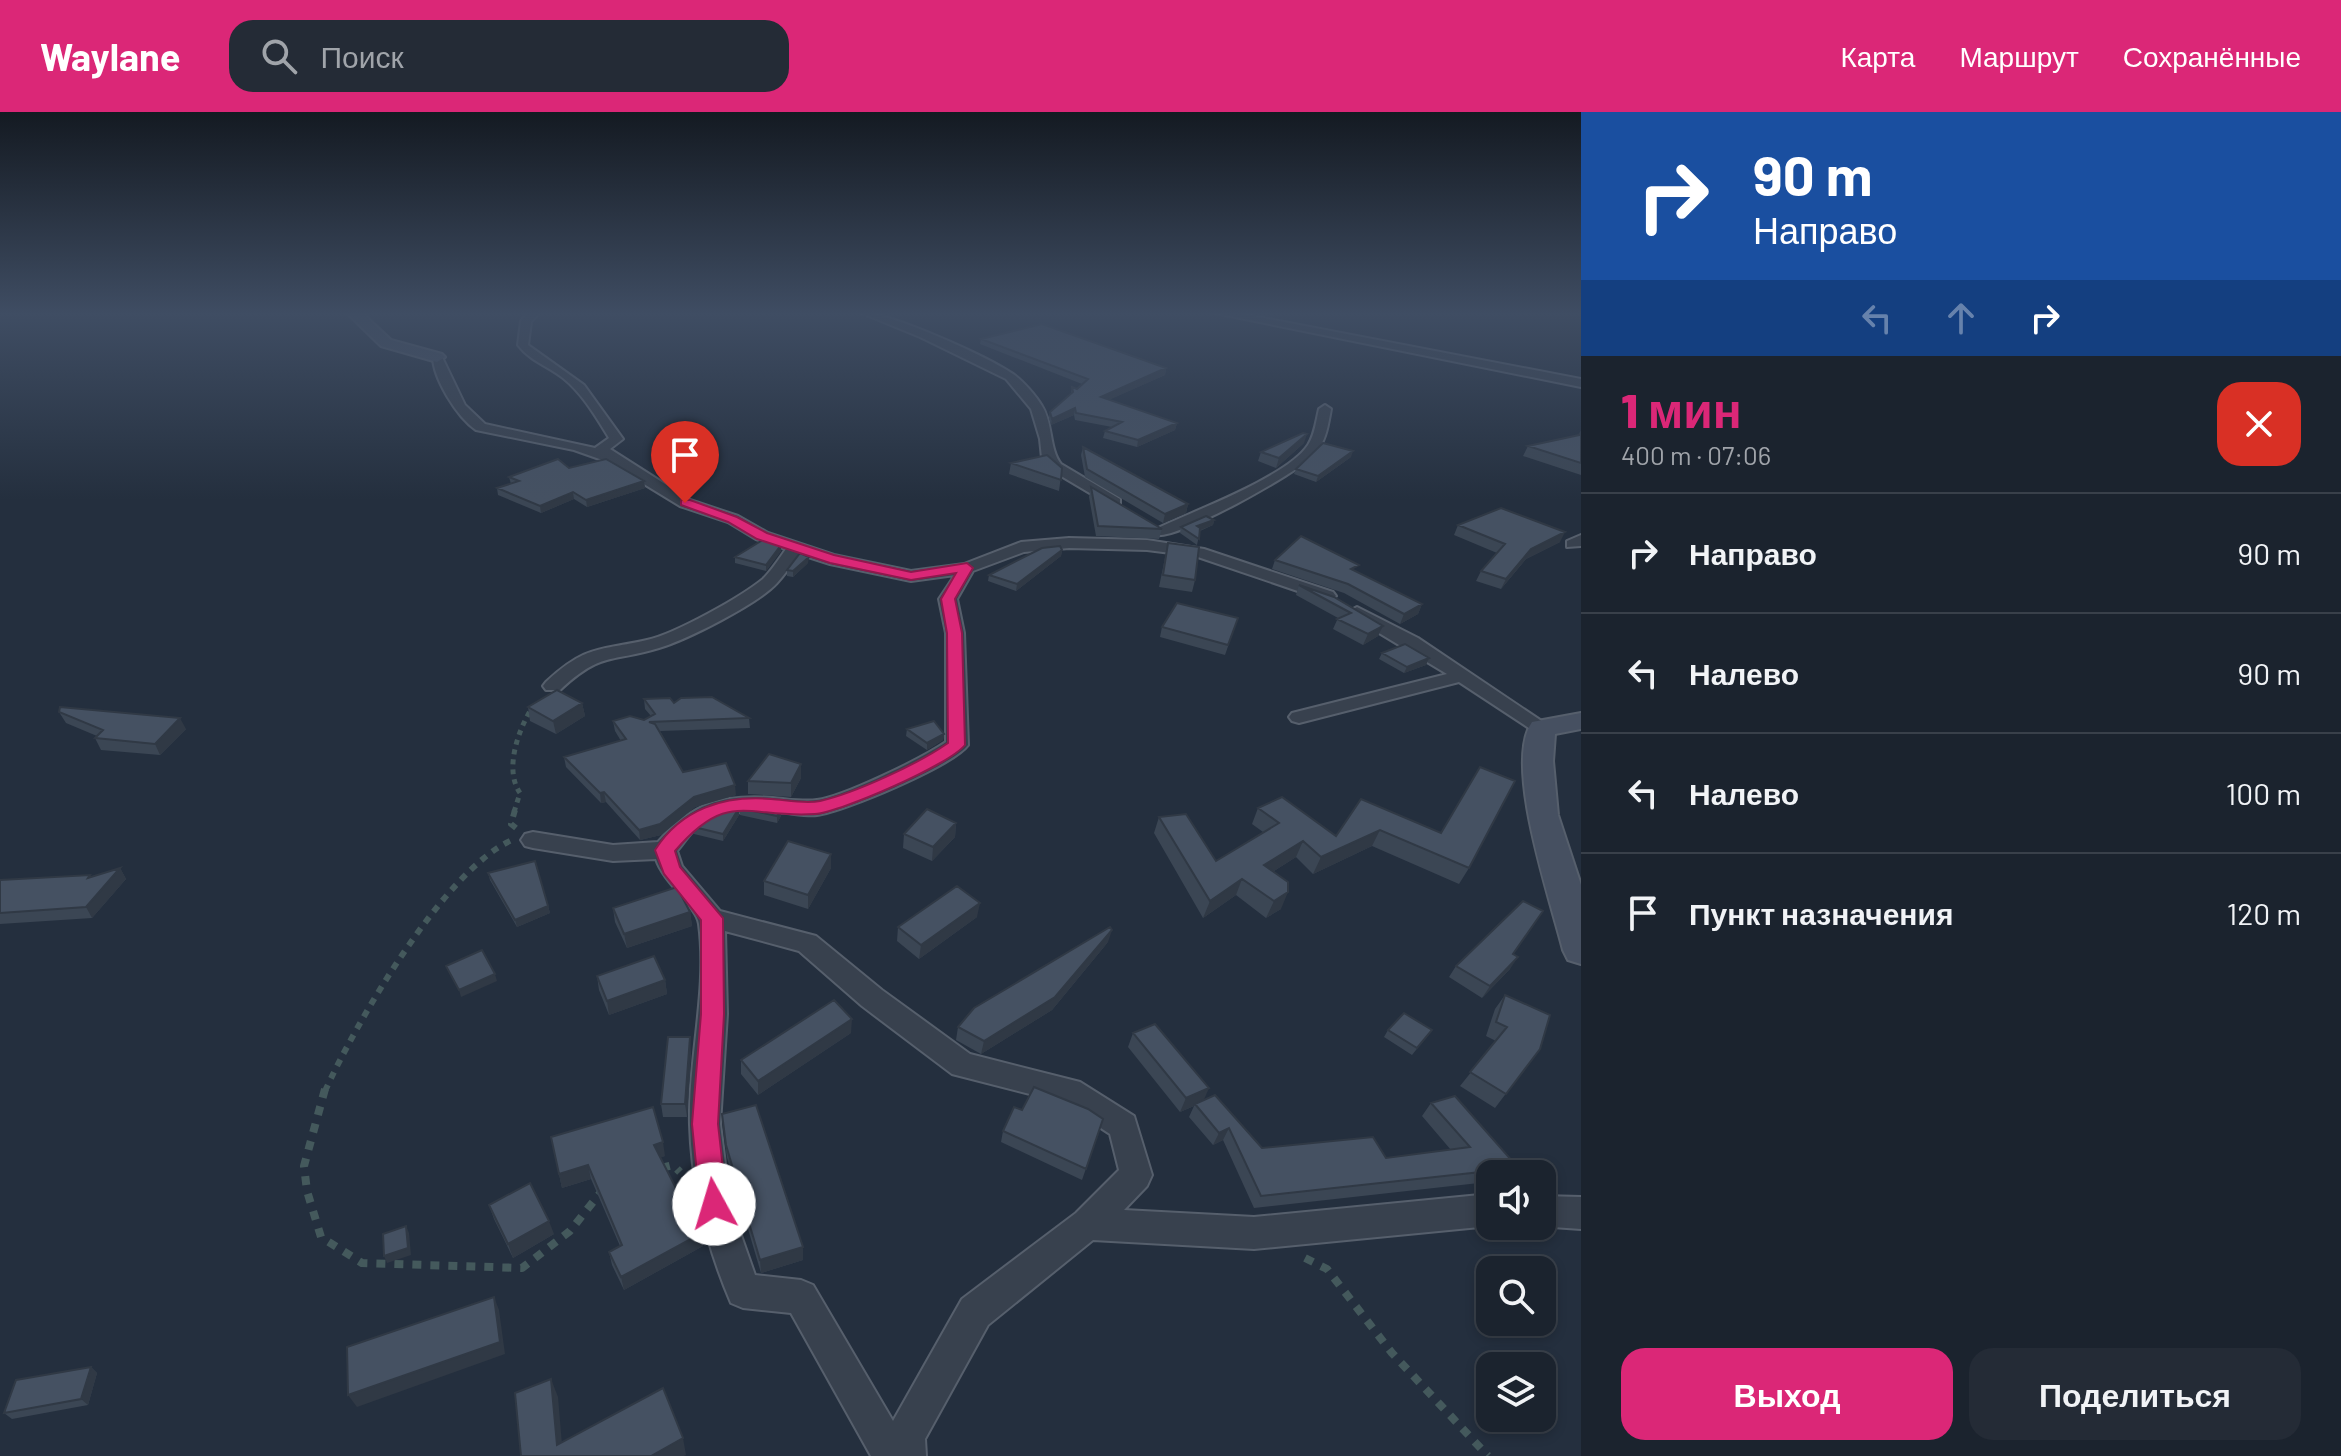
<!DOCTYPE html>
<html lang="ru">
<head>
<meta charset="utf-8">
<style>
	:root { --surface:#1b232e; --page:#242b36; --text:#f1f3f6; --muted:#a0a4aa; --line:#39404a; --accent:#db2777 }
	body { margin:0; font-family:Barlow,sans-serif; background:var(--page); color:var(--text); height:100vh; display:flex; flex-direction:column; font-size:30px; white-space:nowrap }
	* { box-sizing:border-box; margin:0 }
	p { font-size:26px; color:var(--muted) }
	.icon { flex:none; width:44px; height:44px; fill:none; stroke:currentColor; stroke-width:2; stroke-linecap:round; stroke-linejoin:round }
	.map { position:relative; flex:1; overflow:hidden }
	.side { display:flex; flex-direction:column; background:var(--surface); width:760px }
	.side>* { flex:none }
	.hud { background:#1a4fa0; color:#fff; overflow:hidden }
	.buttons { position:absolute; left:1476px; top:1048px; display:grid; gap:16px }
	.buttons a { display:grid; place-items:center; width:80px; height:80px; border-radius:16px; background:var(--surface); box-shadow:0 4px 12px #0003,0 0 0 2px var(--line); font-size:40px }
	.pin { position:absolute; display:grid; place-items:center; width:68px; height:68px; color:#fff; margin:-82px -34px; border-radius:50% 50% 50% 0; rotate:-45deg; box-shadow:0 0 8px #0007 }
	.pin .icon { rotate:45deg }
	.me { position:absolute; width:88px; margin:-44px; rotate:354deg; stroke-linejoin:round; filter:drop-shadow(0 0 6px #0008) }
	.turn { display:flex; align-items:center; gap:28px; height:168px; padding:0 40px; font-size:36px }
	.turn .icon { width:104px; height:104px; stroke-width:2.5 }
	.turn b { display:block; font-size:56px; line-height:68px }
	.lanes { display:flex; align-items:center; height:76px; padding:0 40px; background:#0003; justify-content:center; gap:40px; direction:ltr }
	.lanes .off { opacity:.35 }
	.round { display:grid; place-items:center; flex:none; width:84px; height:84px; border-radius:24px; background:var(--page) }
	.summary { display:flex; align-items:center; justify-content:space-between; height:136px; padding:0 40px }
	h1 { font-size:48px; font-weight:800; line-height:60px; color:var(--accent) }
	.action { display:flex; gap:16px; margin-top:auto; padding:16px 40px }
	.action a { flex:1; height:92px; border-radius:24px; background:var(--accent); color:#fff; font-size:32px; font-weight:800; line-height:92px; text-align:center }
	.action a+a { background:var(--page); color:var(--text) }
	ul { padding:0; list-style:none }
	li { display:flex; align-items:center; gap:24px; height:120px; padding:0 40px; border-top:2px solid var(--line) }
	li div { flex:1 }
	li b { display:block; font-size:30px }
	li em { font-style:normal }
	header { display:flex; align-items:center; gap:48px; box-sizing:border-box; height:112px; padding:0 40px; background:var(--accent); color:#fff }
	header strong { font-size:38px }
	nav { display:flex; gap:44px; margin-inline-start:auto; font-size:28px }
	.search { width:560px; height:72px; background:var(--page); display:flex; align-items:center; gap:20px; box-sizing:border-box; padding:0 28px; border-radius:24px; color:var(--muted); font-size:30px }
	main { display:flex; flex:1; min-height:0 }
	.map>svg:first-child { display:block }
</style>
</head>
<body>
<header>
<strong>Waylane</strong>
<div class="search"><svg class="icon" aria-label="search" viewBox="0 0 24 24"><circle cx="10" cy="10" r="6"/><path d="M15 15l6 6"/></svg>Поиск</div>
<nav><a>Карта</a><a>Маршрут</a><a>Сохранённые</a></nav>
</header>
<main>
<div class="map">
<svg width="1581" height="1344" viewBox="0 0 1581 1344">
	<rect width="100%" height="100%" fill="#242f3e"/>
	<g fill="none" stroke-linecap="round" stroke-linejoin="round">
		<defs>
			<path id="street" d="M529,200H540L531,210L528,233L584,273L623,327L610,337L690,388L738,404L768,421L834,443L911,459L964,452L1021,430L1069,426L1147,428L1204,437L1333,480L1336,484L1327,489L1195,444L1147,438L1069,436L1024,440L973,459L957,487L964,521L968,633C952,654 845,699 817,703C808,704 796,702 787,701C757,699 723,696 697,715C690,721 683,732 677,739L682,754L720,799L816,824L882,878L970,942L1080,970L1134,1004L1152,1063L1147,1074L1124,1098L1254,1105L1490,1082V1114L1254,1137L1093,1128L988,1213L925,1327L926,1344H871L791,1201L743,1196L731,1191C707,1135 692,1075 690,1013C688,947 708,879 699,812C697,795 663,770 656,747L613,749L533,736L525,734L521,728L525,722L533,720L613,733L658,730C693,691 722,682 773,686C787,687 803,690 817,688C843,685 923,646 946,630V521L939,487L955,463L911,469L830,452L799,442C792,452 785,462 777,471C758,492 686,528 659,536C610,551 602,539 560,578H546L543,574L546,570C586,533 598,539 647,528C675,522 741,485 763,467C771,459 779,447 786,437L756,427L728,410L680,394L608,350L574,338L476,318C457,305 432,265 433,243H441L465,293L485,312L595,336L609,326C596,305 583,282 563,266C548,254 530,249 518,233L521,209ZM725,819L799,839L862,894L952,962L1061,990L1110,1022L1119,1058L1076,1101L962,1187L893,1309L813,1173L801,1168L755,1163L730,1092L720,1012L727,902Z
				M859,200C889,200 987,244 1013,262C1023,269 1036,284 1042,294C1053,311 1049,337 1061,352L1120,387V393H1110L1051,358L1042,346L1040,327L1031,297L1006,267L920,225Z
				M1210,200H1232L1581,267V275Z
				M1325,293L1331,297C1328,313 1326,330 1314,343C1298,361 1177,428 1156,423V417C1193,399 1287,365 1308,333C1315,322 1316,309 1319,297Z
				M1581,423V434L1567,435V429Z
				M1357,495L1418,526L1552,616L1542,622L1535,620L1459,570L1299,611L1292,609L1289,605L1292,601L1447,562L1351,504L1348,500Z
				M1542,1084L1581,1085V1117L1538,1114H1542Z"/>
			<path id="secondary" d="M346,200H361L391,228L442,242L445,245L437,250L381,234Z
				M1581,601V617L1555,622L1553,649L1558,703L1581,773V852L1568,848L1563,838C1551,789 1503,652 1532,610Z"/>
		</defs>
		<use href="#street" stroke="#565f6c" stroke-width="4"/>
		<use href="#secondary" stroke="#565f6c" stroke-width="4"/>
		<path stroke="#44595c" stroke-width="5" stroke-dasharray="5 5" stroke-linecap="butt" d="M514,700L520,681C504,658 518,618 532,596"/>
		<path stroke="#44595c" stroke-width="6" stroke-dasharray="7 7" stroke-linecap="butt" d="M515,698L511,712L516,716
			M325,979C356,911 444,758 512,728"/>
		<path stroke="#44595c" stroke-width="8" stroke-dasharray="9 9" stroke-linecap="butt" d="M325,977L304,1054L307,1079L321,1125L362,1151L522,1156L570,1119L601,1080
			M661,1056L673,1053L680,1060
			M1305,1146L1327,1157L1392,1241L1488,1344"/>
		<use href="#street" fill="#38414e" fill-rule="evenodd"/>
		<use href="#secondary" fill="#465061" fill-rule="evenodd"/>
	</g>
	<path fill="#3b4654" d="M981,227L1166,256L1165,263L1108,288L1177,311L1175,318L1137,335L1103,326L1105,319L1112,315L1075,308L1074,303L1051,313L1049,306L1050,300L1071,282L1072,275L1077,277L1082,272L980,232Z
		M1581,320V363L1523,344L1528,334L1579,323Z
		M1304,331L1276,356L1258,349L1261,340Z
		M1083,335L1188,392L1186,401L1163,411L1085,365L1081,343Z
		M1351,345L1316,370L1294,362L1296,357Z
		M1011,351L1062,356L1059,379L1009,362Z
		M569,356L644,369L645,376L587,395L574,387L541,401L498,383L497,376L511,372L509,365Z
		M1091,375L1162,417L1159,427L1096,424L1089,385Z
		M1214,408L1213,413L1200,419L1197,433L1180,421L1181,415Z
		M1458,413L1560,430L1526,447L1501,477L1476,469L1481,459L1497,441L1454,423Z
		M1168,431L1195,468L1192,480L1159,475Z
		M1062,438L1061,444L1016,479L988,469L989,463Z
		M781,439L766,459L735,451V445Z
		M1275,448L1357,460L1422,492L1418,502L1400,512L1344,481L1272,457Z
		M808,451L793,465L787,464V458Z
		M1299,473L1383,514L1378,524L1363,533L1333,517L1338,506L1296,483Z
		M1238,506L1225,543L1160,525L1162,515Z
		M1382,541L1429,546L1426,553L1404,561L1379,547Z
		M644,587L674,591L749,606L750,616L660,619L683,660L736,683L695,695L661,723L640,728L606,690L601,691L566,655L564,645L621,629L615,619L613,609L644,608L651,604L645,597Z
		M582,591L585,604L556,622L530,609L528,595Z
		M59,600L186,617L160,643L101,638L95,626L97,624L66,611Z
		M907,617L944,622L943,628L927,638L906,624Z
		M801,666L791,685L748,682V669Z
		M1361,687L1469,756L1459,772L1372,734L1313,762L1296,745L1274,759L1281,797L1266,806L1236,783L1203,806L1154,721L1159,705L1216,749L1263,720L1252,712L1258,696L1336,724Z
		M739,696V703L723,729L694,722V715Z
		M739,696L781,704L777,711L740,703Z
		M956,711L955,725L932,749L903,736L904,722Z
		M120,756L126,767L92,806L0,812V768L92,765Z
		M831,756L808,797L764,783V769Z
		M488,761L548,794L550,801L517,815L490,768Z
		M613,796L690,800L692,814L627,836L615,810Z
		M977,805L919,847L897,829L898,815Z
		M1108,830L1052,898L981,942L956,928L958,915Z
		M1513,842L1510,857L1482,886L1449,865L1456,854Z
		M597,864L665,868L667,882L609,903L599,878Z
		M1505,883L1540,937L1495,996L1460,974L1496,929L1486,924L1495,897Z
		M1388,918H1432L1412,943L1384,925Z
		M851,921L758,983L741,962V948Z
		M1133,921L1204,988L1262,1036L1386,1046L1451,1038L1422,1004L1431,991L1514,1051L1505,1062H1490L1479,1071L1254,1096L1223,1028L1213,1033L1189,1005L1194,994L1180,1000L1128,935Z
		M691,939L687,1005H663L661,992Z
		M1022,998L1103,1007L1082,1068L1001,1030L1003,1019Z
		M722,1002L803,1148L761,1161L727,1046Z
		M551,1025L665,1044L660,1045L687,1098L702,1121L703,1134L624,1178L612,1153L609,1140L620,1134L591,1067L562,1076Z
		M489,1093L554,1122L513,1146L494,1107Z
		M91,1255L97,1261L88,1293L12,1307L4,1301Z"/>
	<path fill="#303945" d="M1111,200H1124L1111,204Z
		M1166,256L1165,263L1100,292L1101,285Z
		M1075,296L1074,303L1051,313L1052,307Z
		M1177,311L1175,318L1137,335L1138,328Z
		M1307,322L1304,331L1276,356L1279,346Z
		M1353,339L1351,345L1316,370L1318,364Z
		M644,369L645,376L587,395L586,388Z
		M573,380L574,387L541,401L540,394Z
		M1188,392L1186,401L1163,411L1165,402Z
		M1214,408L1213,413L1196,420L1197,414Z
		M1565,420L1560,430L1526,447L1501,477L1506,467L1531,437Z
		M781,433V439L766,459V453Z
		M1062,438L1061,444L1016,479L1017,472Z
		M809,445L808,451L793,465V459Z
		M1422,492L1418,502L1400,512L1404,502Z
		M1383,514L1378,524L1363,533L1368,522Z
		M1429,546L1426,553L1404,561L1407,555Z
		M582,591L585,604L556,622L553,609Z
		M180,606L186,617L160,643L155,632Z
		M944,622L943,628L927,638V631Z
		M801,652V666L791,685V671Z
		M735,673L736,683L695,695L661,723L640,728L639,718L694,685Z
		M604,680L606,690L601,691L600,681Z
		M739,696V703L723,729V722Z
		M781,697V704L777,711V704Z
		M956,711L955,725L932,749L933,735Z
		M1380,718L1372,734L1313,762L1321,745Z
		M1303,729L1296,745L1258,769L1264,753Z
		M831,742V756L808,797V783Z
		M120,756L126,767L92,806L86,795Z
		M1242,767L1236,783L1203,806L1210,789Z
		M1288,780L1281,797L1266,806L1274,789Z
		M980,791L977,805L919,847L921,833Z
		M548,794L550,801L517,815L515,808Z
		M690,800L692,814L627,836L624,822Z
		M1112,818L1108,830L1052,898L981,942L984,929Z
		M1518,845L1510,857L1482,886L1490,874Z
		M495,862L497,869L461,885L459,878Z
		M665,868L667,882L609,903L607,889Z
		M852,907L851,921L758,983V969Z
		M690,925L691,939L687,1005L685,992Z
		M1209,976L1203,990L1180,1000L1186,986Z
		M1229,1016L1223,1028L1213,1033L1219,1021Z
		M663,1030L665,1044L656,1047L654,1033Z
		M1514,1051L1505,1062H1490V1068L1479,1071L1490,1059Z
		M588,1053L591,1067L562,1076L559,1062Z
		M549,1109L554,1122L513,1146L508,1132Z
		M406,1114L409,1121L411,1143L387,1151L384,1144Z
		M702,1121L703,1134L624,1178L621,1165Z
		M803,1135V1148L761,1161L760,1148Z
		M494,1185L499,1198L505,1242L357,1295L348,1283Z
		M91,1255L97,1261L88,1293L81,1287Z
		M551,1267L558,1285L563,1344L557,1333Z
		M683,1326L686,1343L684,1344H651Z"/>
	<path fill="#455162" stroke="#303945" stroke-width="2" d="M1042,212L1166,256L1101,285L1177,311L1138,328L1105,319L1122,310L1076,301L1075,296L1052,307L1050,300L1073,280L1072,275L1077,277L1088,267L981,227Z
		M1581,320V351L1528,334L1579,323Z
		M1303,321L1307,322L1279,346L1261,340Z
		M1323,331L1353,339L1318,364L1296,357Z
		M1083,335L1188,392L1165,402L1087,357Z
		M1047,343L1062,356L1061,368L1011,351Z
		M558,347L569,356L606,347L644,369L586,388L573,380L540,394L497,376L519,369L509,365Z
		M1091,375L1162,417L1098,414Z
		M1501,396L1565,420L1531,437L1506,467L1481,459L1505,432L1458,413Z
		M1206,404L1214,408L1197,414L1200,416L1199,427L1181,415Z
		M1301,424L1359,453L1351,457L1422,492L1404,502L1348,472L1275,448Z
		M764,427L781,433L766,453L735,445Z
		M1168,431L1199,435L1195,468L1163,463Z
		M1060,434L1062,438L1017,472L989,463L1042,436Z
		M800,441L809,445L793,459L787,458Z
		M1299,473L1334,485L1383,514L1368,522L1337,507L1351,501Z
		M1177,491L1238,506L1228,533L1162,515Z
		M1405,532L1429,546L1407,555L1382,541Z
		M557,578L582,591L553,609L528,595Z
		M712,585L749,606L649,610L655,612L683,660L726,651L735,673L694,685L660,712L639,718L604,680L600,681L564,645L626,627L613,609L630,604L644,608L655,602L644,587L670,586L674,591L681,586Z
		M60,595L180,606L155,632L95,626L103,618L59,600Z
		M934,609L944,622L927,631L907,617Z
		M769,642L801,652L791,671L748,669Z
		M1480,655L1515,669L1469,756L1380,718L1321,745L1303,729L1264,753L1288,770V780L1274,789L1242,767L1210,789L1159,705L1186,702L1216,749L1279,711L1258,696L1282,685L1336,724L1361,687L1441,721Z
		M739,696H752L781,697L777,704Z
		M739,696L723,722L694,715L708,705Z
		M927,697L956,711L933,735L904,722Z
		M788,729L831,742L808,783L764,769Z
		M535,749L548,794L515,808L488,761Z
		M120,756L86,795L0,801V768L90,763L88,766Z
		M957,774L980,791L921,833L898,815Z
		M677,775L690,800L624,822L613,796Z
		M1523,789L1543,799L1513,842L1518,845L1490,874L1456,854Z
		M1110,815L1112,818L1055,885L984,929L958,915L974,896Z
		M482,838L495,862L459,878L446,854Z
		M654,844L665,868L607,889L597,864Z
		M1505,883L1550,903L1540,937L1506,982L1470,960L1507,915L1496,910Z
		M834,888L852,907L758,969L741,948Z
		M1404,901L1432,918L1417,936L1388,918Z
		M1155,912L1209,976L1186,986L1133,921Z
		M668,925H690L685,992H661Z
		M1034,975L1088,997L1103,1007L1086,1057L1003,1019L1014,995L1022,998Z
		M1215,983L1262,1036L1373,1025L1386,1046L1470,1035L1431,991L1455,984L1514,1051L1490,1059L1261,1084L1229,1016L1219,1021L1195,992Z
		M756,993L803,1135L760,1148L726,1033L722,1002Z
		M653,995L663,1030L654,1033L687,1098L689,1097L702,1121L621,1165L609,1140L622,1133L588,1053L559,1062L551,1025Z
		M530,1071L549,1109L508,1132L489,1093Z
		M406,1114L408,1136L384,1144L383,1122Z
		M494,1185L500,1230L348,1283L347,1235Z
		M91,1255L81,1287L4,1301L16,1268Z
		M551,1267L557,1333L663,1276L683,1326L651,1344H521L515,1281Z"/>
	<linearGradient id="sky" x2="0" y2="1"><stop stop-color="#141a22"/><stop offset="0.52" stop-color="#3f4d63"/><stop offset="1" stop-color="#3f4d63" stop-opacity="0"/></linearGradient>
	<rect width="1581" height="388" fill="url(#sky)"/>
	<path fill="#db2777" stroke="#8e194d" stroke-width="2" d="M681,388H690L737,405L767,421L834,443L911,460L967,451L973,456L955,487L962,521L965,633C949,653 841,700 815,702C748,707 729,676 675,739L680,755L723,806L724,902L718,1012L727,1092L723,1101L714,1104L704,1101L700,1092L692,1012L701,902V808L664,762L655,738C681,697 724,683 771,687C786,688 805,692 820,689C855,681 918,652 948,631L947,521L941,487L956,461L911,468L830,451L757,427L728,410L681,393Z"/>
</svg>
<div class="buttons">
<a><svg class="icon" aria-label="sound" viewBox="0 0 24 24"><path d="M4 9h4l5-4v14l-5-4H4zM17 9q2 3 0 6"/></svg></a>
<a><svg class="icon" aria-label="search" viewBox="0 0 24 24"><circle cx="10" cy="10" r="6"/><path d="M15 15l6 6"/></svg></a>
<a><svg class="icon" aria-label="layers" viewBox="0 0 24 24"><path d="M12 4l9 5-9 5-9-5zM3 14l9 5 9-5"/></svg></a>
</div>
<div class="pin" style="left:685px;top:391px;background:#d93025"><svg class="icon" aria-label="arrive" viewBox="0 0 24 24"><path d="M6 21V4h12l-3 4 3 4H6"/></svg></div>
<svg class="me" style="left:714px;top:1092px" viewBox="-20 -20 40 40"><circle r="19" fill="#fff"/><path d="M0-13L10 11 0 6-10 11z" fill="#db2777"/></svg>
</div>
<section class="side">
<div class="hud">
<div class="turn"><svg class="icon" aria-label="right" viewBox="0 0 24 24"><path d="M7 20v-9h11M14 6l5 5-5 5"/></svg><div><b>90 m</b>Направо</div></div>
<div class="lanes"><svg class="icon off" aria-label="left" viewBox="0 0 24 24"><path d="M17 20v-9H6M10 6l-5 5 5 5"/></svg><svg class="icon off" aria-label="ahead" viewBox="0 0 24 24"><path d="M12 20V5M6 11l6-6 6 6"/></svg><svg class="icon" aria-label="right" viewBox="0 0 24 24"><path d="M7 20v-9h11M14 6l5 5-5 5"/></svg></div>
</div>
<div class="summary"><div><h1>1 мин</h1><p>400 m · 07:06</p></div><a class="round" style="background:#d93025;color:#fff"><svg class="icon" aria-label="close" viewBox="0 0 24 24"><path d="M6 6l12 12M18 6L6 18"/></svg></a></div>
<ul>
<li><svg class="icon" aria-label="right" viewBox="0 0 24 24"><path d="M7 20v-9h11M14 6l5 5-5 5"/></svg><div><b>Направо</b></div><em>90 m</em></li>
<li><svg class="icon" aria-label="left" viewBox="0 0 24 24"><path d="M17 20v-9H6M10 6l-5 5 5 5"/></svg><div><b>Налево</b></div><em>90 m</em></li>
<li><svg class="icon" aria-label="left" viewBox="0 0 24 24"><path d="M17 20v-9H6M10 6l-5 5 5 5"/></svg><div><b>Налево</b></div><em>100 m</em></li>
<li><svg class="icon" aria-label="arrive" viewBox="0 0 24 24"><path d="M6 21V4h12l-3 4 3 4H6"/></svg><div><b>Пункт назначения</b></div><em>120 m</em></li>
</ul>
<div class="action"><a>Выход</a><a>Поделиться</a></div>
</section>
</main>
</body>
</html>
